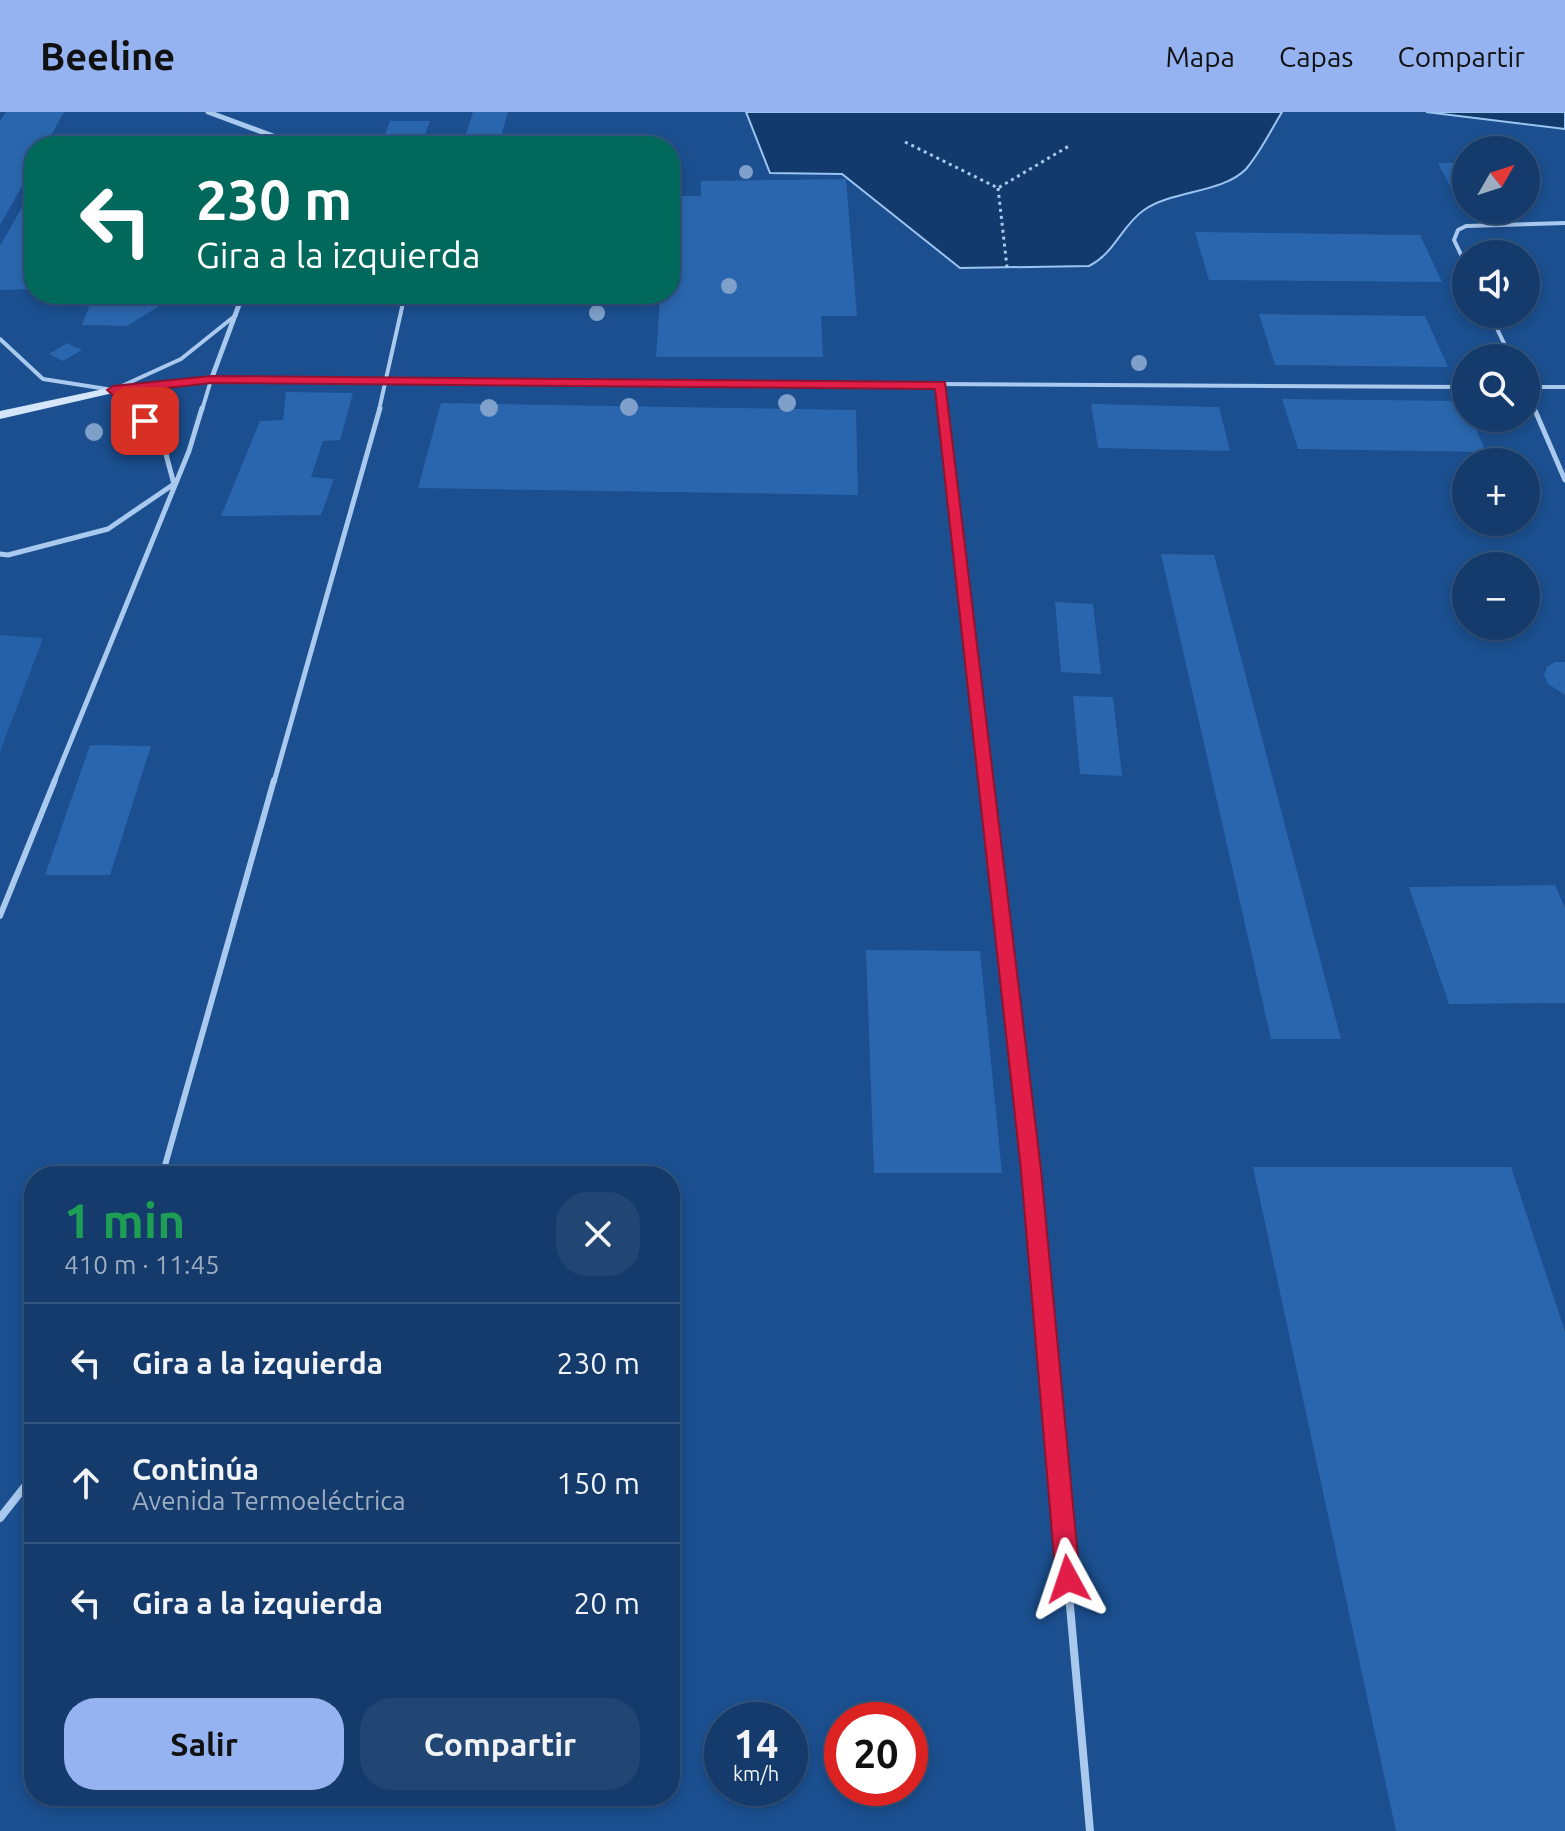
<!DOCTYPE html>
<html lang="es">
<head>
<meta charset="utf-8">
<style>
	:root { --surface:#143b6b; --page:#214673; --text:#f1f3f6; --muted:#9dadc1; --line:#33557e; --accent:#95b2f1 }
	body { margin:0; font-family:Ubuntu,sans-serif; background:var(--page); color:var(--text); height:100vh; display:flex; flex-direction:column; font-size:30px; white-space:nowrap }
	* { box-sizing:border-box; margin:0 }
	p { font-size:26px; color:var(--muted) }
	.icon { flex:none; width:44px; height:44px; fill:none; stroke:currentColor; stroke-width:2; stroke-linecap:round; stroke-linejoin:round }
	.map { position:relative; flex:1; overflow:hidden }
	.side { position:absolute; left:24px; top:1054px; width:656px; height:640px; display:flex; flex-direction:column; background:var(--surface); border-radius:32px; box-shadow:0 4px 12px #0003,0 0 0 2px var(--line) }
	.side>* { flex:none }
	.guide { position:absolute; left:24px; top:24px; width:656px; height:168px; border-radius:32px; box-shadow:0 4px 12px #0003,0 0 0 2px var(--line); background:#00695c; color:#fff; overflow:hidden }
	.needle { width:52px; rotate:51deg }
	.controls { position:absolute; left:1452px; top:24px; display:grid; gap:16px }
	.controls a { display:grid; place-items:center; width:88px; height:88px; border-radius:50%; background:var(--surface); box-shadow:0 4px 12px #0003,0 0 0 2px var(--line); font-size:40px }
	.speed { position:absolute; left:704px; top:1590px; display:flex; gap:16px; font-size:40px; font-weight:700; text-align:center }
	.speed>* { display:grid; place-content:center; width:104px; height:104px; border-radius:50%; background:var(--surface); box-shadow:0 4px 12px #0003,0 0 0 2px var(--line); line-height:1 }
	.speed small { font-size:20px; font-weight:400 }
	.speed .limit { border:12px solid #d22; background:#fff; color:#111 }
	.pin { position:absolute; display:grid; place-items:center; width:68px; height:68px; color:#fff; margin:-34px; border-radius:16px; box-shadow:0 4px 12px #0006 }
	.me { position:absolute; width:88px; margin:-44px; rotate:355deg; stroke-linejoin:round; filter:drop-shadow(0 0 6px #0008) }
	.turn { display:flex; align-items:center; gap:28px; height:168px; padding:0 40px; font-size:36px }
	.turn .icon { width:104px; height:104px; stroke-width:2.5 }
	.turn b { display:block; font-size:56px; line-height:68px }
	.round { display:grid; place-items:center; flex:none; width:84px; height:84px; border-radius:32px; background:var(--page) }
	.headline { display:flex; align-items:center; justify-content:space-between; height:136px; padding:0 40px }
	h1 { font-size:48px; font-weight:600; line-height:60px; color:#1e9e55 }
	.action { display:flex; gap:16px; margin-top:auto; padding:16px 40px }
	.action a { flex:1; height:92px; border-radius:32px; background:var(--accent); color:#111; font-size:32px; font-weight:600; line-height:92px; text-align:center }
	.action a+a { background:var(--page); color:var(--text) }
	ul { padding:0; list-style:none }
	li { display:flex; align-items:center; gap:24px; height:120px; padding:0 40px; border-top:2px solid var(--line) }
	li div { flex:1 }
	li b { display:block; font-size:30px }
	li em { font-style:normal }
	header { display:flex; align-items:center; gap:48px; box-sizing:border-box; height:112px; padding:0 40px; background:var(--accent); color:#111 }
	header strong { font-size:38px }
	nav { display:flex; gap:44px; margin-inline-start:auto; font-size:28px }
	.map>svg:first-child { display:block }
</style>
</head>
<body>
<header>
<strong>Beeline</strong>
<nav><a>Mapa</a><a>Capas</a><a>Compartir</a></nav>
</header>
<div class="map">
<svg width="1565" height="1719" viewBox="0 0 1565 1719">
	<rect width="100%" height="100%" fill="#1b4f8f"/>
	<path fill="#2461a8" d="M0,523L43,526L0,640Z"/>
	<path fill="#123a6d" stroke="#9cc4f0" stroke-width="2" d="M746,0H1282C1271,18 1260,41 1246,57C1223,81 1173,78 1144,98C1122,113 1114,142 1089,154L960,156L842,62L770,61Z
		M1426,0H1565V17Z"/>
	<path fill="#2a66ad" d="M6,0H64L45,34H34V53L0,113V9Z
		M473,0H508L498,34H462Z
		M390,9H430L421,34H381Z
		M63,23H126L120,34H56Z
		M1438,51H1466V95H1461Z
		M846,67L857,204H821L823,245H656L660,187L462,188L464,182H670V84H701V69Z
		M34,74V177L0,178V134Z
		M1195,120L1420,123L1442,170L1209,168Z
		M94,182H169L166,190L127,214L82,213Z
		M1259,202L1425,204L1448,255L1275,253Z
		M67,231L82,238L63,249L49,242Z
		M286,280L353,281L340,328L323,329L311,365L334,367L321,403L221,404L260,309L283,308Z
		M1282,287L1464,289L1466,306H1471L1486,340L1298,337Z
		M441,291L856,298L858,383L418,376Z
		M1091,292L1219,295L1230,339L1098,336Z
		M1161,442L1214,443L1341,927H1271Z
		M1055,490L1093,492L1101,562L1061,560Z
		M1555,550H1565V583L1548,572L1544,563L1547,555Z
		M1073,584L1113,585L1122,664L1080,662Z
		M90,633L151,634L110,763H45Z
		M1555,773L1565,796V891L1449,892L1409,775Z
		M866,838L980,839L1002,1061H874Z
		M1253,1055H1511L1565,1220V1719H1396Z"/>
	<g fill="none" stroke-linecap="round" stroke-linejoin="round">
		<path stroke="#a9c9ee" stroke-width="3" stroke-dasharray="3 4" stroke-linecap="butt" d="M905,30L998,76L1069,34
			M998,76L1007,155"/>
		<path stroke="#a9c9ee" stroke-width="4" d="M1466,153L1454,128L1458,118L1466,114L1565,111
			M1490,202L1511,246
			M0,227L43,267L113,278L181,247L236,203
			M941,273L944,298
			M1526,275H1565
			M1526,277L1535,298
			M113,278L134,298
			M202,298L211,268L1466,275
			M379,298L405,182"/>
		<path stroke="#a9c9ee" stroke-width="5" d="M944,296L987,670
			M1534,296L1565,368
			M0,442L8,443L108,417L174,372L161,324L132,296
			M54,670L189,339L202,296
			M274,670L380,296"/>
		<path stroke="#a9c9ee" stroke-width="6" d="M986,668L1038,1136
			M0,804L55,668
			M162,1064L274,668"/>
		<path stroke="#a9c9ee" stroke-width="8" d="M1038,1134L1090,1719
			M0,1406L34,1363"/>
		<path stroke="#a9c9ee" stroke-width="5" d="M208,0L292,31L291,34
			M211,268L243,182"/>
		<path fill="#d6e6fa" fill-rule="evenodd" d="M211,265L217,268L215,270L113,281L0,307V299L113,275Z"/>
	</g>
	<g fill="#7ea0ca">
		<circle cx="746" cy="60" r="7"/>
		<circle cx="729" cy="174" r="8"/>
		<circle cx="597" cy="201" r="8"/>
		<circle cx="1139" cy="251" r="8"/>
		<circle cx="787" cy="291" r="9"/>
		<circle cx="629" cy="295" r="9"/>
		<circle cx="489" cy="296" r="9"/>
		<circle cx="94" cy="320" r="9"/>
	</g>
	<path fill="#e11d48" stroke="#92132f" stroke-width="2" d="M211,264L945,270L1041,1058L1080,1467L1076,1476L1068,1479L1059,1476L1056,1467L1021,1058L935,277L211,271L124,281L152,309L145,313L107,278L113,274Z"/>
</svg>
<div class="controls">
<a><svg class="needle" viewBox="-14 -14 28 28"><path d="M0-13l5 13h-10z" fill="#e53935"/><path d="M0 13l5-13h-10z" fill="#9dadc1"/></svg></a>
<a><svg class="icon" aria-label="sound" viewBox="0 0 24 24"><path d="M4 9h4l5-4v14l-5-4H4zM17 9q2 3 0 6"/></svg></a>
<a><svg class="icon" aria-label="search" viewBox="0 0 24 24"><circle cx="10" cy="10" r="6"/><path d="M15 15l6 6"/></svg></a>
<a>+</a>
<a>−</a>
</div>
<div class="speed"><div>14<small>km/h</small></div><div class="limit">20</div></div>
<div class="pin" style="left:145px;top:309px;background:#d93025"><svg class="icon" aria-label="arrive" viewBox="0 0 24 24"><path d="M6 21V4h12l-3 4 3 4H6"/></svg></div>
<svg class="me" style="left:1068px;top:1467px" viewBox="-20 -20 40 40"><path d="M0-17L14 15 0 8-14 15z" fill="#e11d48" stroke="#fff" stroke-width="4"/></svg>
<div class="guide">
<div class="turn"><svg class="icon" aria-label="left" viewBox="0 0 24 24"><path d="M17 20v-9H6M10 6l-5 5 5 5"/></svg><div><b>230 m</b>Gira a la izquierda</div></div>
</div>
<section class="side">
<div class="headline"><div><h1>1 min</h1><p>410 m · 11:45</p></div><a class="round"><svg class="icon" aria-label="close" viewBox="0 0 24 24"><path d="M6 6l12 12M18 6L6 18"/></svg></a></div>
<ul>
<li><svg class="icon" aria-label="left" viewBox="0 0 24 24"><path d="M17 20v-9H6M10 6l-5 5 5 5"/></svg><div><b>Gira a la izquierda</b></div><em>230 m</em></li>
<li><svg class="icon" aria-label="ahead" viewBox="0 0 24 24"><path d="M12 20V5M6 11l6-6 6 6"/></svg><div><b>Continúa</b><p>Avenida Termoeléctrica</p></div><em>150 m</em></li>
<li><svg class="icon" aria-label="left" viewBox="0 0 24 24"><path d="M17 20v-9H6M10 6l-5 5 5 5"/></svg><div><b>Gira a la izquierda</b></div><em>20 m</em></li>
</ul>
<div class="action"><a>Salir</a><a>Compartir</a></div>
</section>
</div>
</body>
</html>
